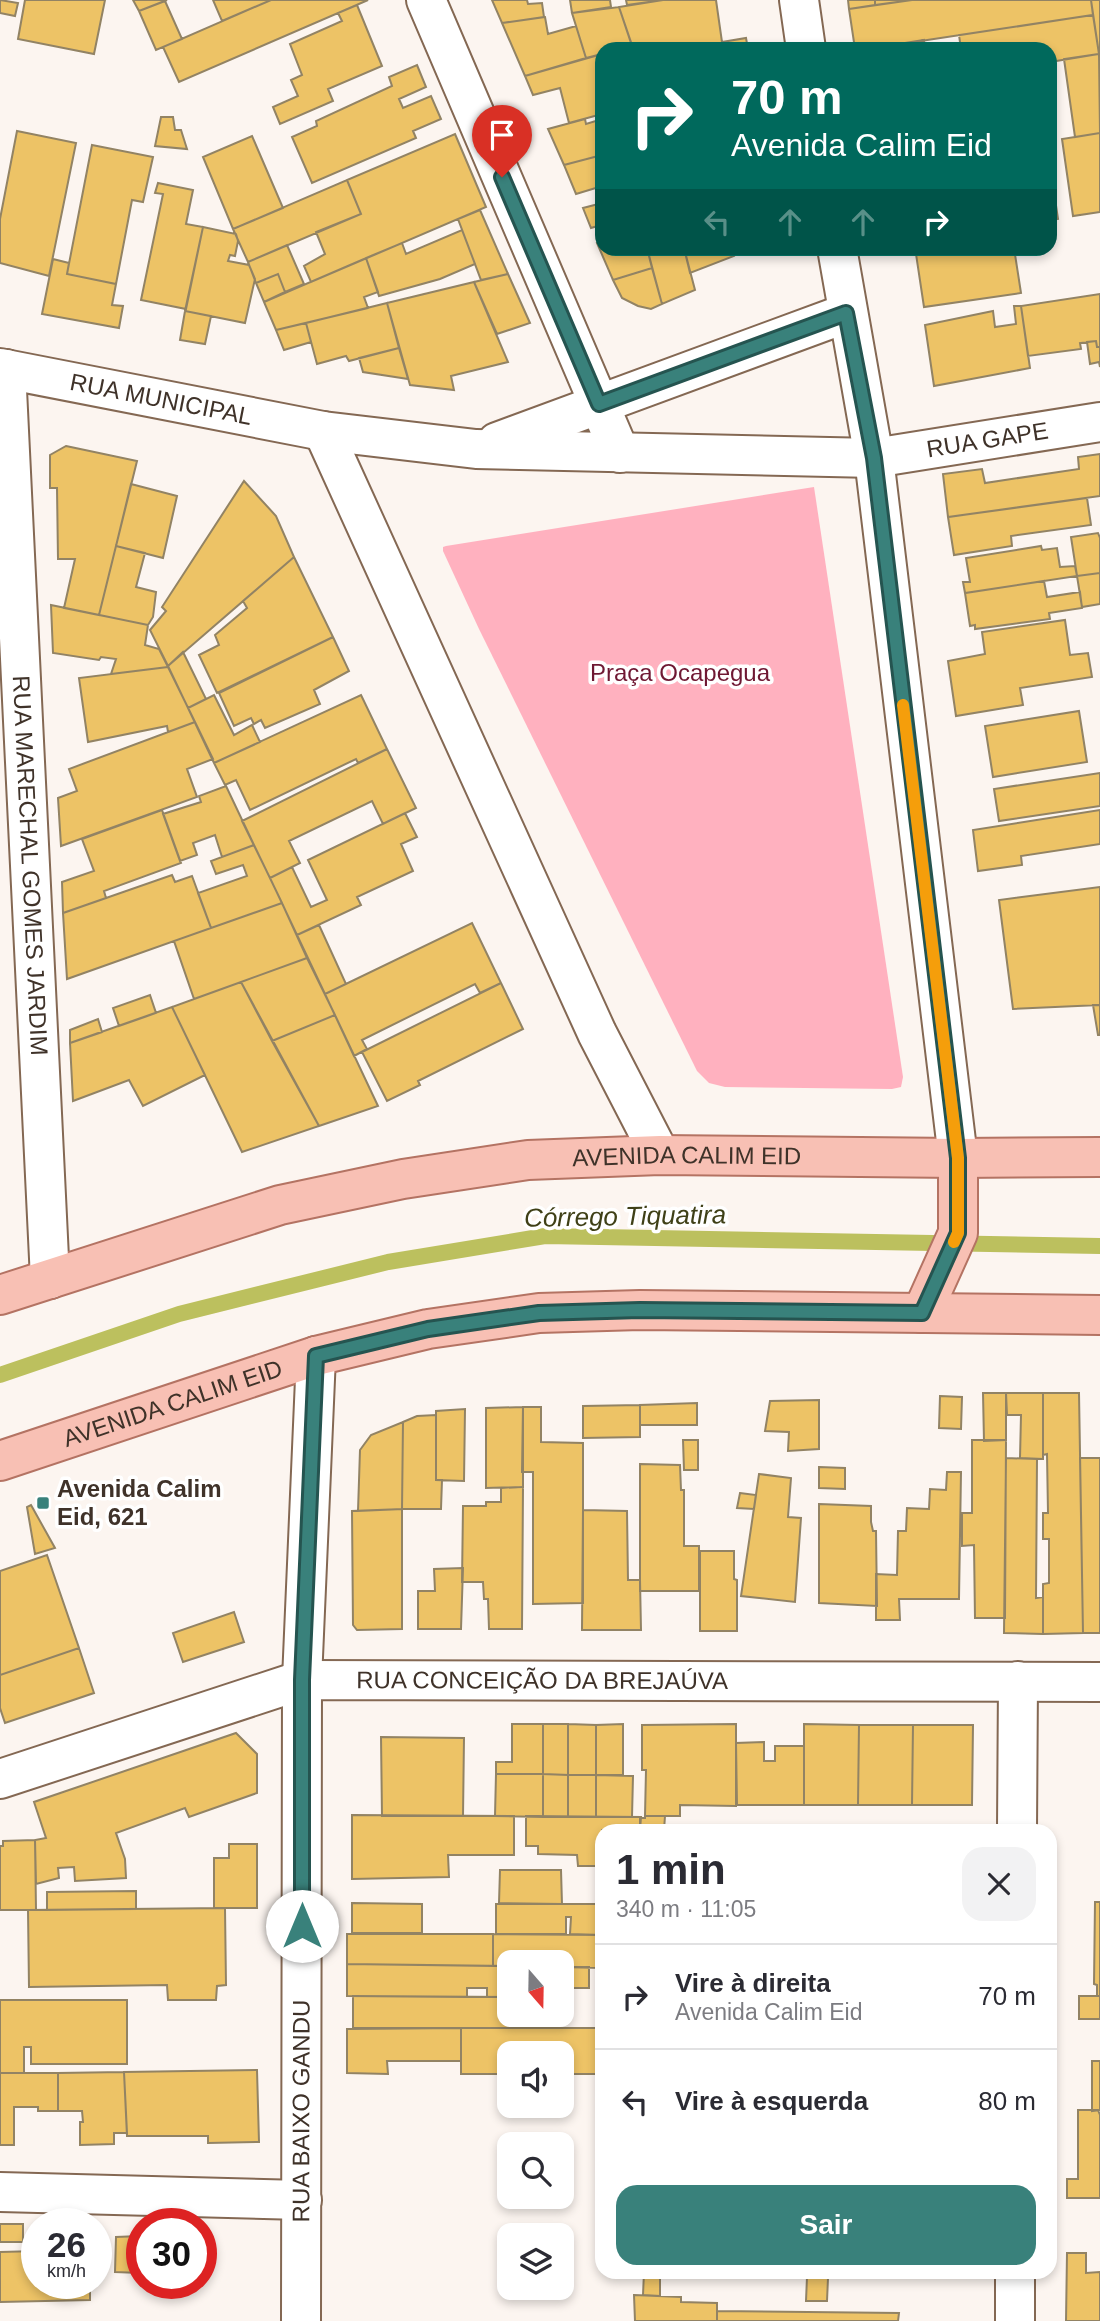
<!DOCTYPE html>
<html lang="pt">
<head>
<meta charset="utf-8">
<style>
	:root { --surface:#fff; --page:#f2f2f3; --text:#2b2b33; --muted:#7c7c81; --line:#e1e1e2; --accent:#39817b }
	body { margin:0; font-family:Arial,sans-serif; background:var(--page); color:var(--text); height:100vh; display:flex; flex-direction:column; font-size:26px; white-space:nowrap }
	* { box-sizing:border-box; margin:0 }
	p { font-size:23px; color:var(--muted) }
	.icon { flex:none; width:38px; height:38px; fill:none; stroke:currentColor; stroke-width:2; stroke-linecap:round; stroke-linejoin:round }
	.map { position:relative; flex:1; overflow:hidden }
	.side { position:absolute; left:595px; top:1824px; width:462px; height:455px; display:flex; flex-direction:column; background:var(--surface); border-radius:21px; box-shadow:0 4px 10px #0003 }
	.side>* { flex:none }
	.guide { position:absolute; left:595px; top:42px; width:462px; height:214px; border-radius:21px; box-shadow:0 4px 10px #0003; background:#00695c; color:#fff; overflow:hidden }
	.needle { width:46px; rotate:160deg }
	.tools { position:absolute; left:497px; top:1950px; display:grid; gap:14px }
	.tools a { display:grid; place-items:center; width:77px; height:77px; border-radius:14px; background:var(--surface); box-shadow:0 4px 10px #0003; font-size:35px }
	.speed { position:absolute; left:21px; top:2208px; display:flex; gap:14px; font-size:35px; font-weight:700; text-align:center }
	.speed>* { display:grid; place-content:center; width:91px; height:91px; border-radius:50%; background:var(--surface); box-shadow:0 4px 10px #0003; line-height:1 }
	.speed small { font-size:18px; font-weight:400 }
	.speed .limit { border:10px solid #d22; background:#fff; color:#111 }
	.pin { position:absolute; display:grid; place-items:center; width:60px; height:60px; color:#fff; margin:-72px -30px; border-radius:50% 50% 50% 0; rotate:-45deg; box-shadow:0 0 7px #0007 }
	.pin .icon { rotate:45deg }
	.me { position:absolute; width:77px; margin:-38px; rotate:0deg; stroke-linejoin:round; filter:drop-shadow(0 0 5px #0008) }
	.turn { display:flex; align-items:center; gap:24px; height:147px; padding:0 21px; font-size:32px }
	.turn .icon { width:91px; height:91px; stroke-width:2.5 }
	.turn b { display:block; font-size:49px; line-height:60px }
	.lanes { display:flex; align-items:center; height:66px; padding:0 21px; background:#0003; justify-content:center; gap:35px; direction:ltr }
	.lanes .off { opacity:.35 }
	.round { display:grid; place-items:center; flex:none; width:74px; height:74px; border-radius:21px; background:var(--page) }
	.summary { display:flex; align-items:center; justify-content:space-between; height:119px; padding:0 21px }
	h1 { font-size:42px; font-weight:700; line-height:52px }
	.action { display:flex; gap:14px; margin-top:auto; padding:14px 21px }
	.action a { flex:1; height:80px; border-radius:21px; background:var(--accent); color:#fff; font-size:28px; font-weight:700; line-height:80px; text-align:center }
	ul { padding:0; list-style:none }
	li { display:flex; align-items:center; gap:21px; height:105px; padding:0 21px; border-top:2px solid var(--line) }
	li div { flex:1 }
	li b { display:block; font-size:26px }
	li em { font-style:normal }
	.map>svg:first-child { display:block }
</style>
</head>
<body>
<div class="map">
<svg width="1100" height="2321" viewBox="0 0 1100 2321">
	<rect width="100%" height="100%" fill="#fcf5f0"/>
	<path fill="#ffb1bf" d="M814,487L903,1077L901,1087L892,1089L725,1087L709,1083L697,1071L479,629L443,551V547L446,546Z"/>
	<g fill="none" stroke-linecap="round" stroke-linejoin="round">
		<path stroke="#bcc05e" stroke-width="16" d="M0,1375L179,1314L388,1262L545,1236L1100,1246"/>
	</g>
	<path fill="#edc366" stroke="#928364" stroke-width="2" d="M0,0L18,3L15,16L0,13Z
		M25,0H105L94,54L18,39Z
		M133,0H167L139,11Z
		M213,0H271L222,21Z
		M271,0H368L179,82L163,47Z
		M492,0H527L528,4L542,3L544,17L502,23Z
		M570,0H610L611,7L572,13Z
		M626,0H663L627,5Z
		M663,0H716L722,42L746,38L748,49H633L619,7Z
		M848,0H875V5L849,9Z
		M875,0H912L875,5Z
		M912,0H1091L1093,15L868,49H855L849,9Z
		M1091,0H1100V54H1099Z
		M165,1L182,39L156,50L139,11Z
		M357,5L382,66L328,89L333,101L280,124L273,107L298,96L291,80L302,75L290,44L342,21L338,13Z
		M619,7L632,45L620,49H602V54L586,58L572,13Z
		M1093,15L1099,54L1050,62V49H961L959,35Z
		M545,17L548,34L576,26L586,58L525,76L502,23Z
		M924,40L925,49H868Z
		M602,54V114L569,123L560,88L533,95L525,76Z
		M1099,54L1100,133L1075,137L1064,59Z
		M417,65L426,87L399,99L403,108L431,96L441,119L413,131L416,138L312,183L292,137L317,126L316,121L392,86L389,77Z
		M161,117H173L175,130H181L187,149L155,146Z
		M585,119L586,124L602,119V155L564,165L548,129Z
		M17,131L76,143L49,276L0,263V219Z
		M1100,133V212L1073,216L1062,139Z
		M455,134L486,207L311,282L304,266L325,254L316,232L361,214L347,180Z
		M252,136L283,208L233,229L203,157Z
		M92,145L153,157L143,202L132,200L116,284L67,274Z
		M602,155V196L599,187L576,194L564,165Z
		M347,180L361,214L248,262L233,229Z
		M158,183L193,190L186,224L203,227L186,309L141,300L163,194L155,193Z
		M1054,192L1058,219L1050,220V193Z
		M602,203V216L599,217L601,225L591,228L583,208Z
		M480,210L508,274L481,280L458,219Z
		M203,227L236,234L238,241L235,256L230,255L228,261L249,265L255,279L245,323L185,311Z
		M462,230L475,264L440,279L379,296L366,258L402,243L406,254Z
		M602,241V248H647L652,268L613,280L597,243Z
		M287,245L304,284L285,292L278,274L256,283L248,262Z
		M647,248H684L695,290L662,304Z
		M684,248H732L734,256L690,273Z
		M950,248H1014L1021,293L924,307L916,254Z
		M366,258L378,292L364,297L368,308L276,330L264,302Z
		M53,259L69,263L67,274L116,284L112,305L123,306L119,328L42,314Z
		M652,268L662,304L651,309L638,306L622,298L613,280Z
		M278,274L285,292L264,302L256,283Z
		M508,274L530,323L497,334L474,282Z
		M474,282L508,362L451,376L454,390L410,385L387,303Z
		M1100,294V347H1097L1096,341L1080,343L1081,349L1028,356L1021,306Z
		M387,303L399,348L349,361L346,356L317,364L306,323Z
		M1014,306H1021L1030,368L934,386L925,325L993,311L995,327L1016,324Z
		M185,311L211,316L205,344L180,340Z
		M306,323L311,342L284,350L276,330Z
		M1096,341L1097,347H1100V367L1099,362L1090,364L1087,342Z
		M399,348L408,379L363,372L359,358Z
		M66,446L137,461L99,615L64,608L75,559H58L57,488H50V455Z
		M1100,454V496L948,517L943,474L982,469L985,483L1079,469L1078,457Z
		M244,481L276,516L294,557L168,666L150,630L166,611L162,607Z
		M131,484L177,496L163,558L116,546Z
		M1087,498L1091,525L1011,536L1012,546L954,555L948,517Z
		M1098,533L1100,538V573L1077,576L1071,537Z
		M116,546L145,553L136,587L156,592L153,617L148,625L99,615Z
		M1041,546L1042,550L1057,548L1060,567L1075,566L1077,576L965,593L963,582H970L966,558Z
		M294,557L333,637L217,693L199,655L219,645L215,635L247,608L243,601Z
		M1100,573V604L1082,607L1077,576Z
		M1044,581L1047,597L1080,592L1082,608L1049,613L1050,619L975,629V625L970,626L965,593Z
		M51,605L148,625L145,645L159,649L168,667L111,674L116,659L101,657L99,660L53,653Z
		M1065,620L1070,655L1088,653L1092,677L1020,688L1023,705L956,716L948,661L985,654L982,632Z
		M333,637L349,671L314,690L320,704L265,728L261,720L254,724L251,718L234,726L219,693Z
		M183,652L206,699L188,708L168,666Z
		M168,667L195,722L168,732L167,726L88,742L79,678Z
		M214,695L234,735L252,725L260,742L214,763L188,708Z
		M361,695L387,749L358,763L356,759L250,810L236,780L225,785L214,763Z
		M1079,711L1087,762L993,777L985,726Z
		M195,722L213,759L187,769L197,797L61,846L58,798L77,791L69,769Z
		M387,749L416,808L383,824L372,801L289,841L300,863L270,878L242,821Z
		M1100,773V806L999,821L994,789Z
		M226,786L254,845L222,857L215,835L193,843L197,855L180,861L163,814L201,802L199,796Z
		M162,810L181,863L104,891L106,898L63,913L62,882L94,871L82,839Z
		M1100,810V844L1021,856L1022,865L978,871L973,830Z
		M405,813L417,837L401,844L413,871L357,897L361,905L297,935L270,878L292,867L311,907L327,900L308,860Z
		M254,845L282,903L211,928L198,893L247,876L243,865L216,874L211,861Z
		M172,875L175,882L192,876L211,928L67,979L63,913Z
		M1100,887V1005L1013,1009L999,900Z
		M282,903L307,958L194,999L174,941Z
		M472,923L501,983L480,993L475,984L362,1040L367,1049L354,1056L325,994Z
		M319,925L346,984L325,994L297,935Z
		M307,958L335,1015L272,1041L241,982Z
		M241,982L319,1126L242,1152L172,1007Z
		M501,983L523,1029L418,1081L420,1085L387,1101L362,1052Z
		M150,995L156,1013L119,1026L113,1008Z
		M1093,1005H1100V1035H1098Z
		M172,1007L205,1075L143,1106L129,1080L73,1101L70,1043Z
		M335,1015L378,1106L319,1126L272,1041Z
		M98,1019L102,1032L70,1043V1030Z
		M983,1393H1006V1440L984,1441Z
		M1006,1393H1043V1459L1020,1458L1021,1415H1007Z
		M1043,1393H1079L1083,1633L1043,1634V1584L1049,1583V1539H1043V1513H1048L1047,1454L1043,1455Z
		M940,1396L962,1397L961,1429L939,1428Z
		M819,1400V1449L788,1451L789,1432L765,1431L770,1401Z
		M697,1403V1425H640V1405Z
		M640,1405V1437L583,1438V1406Z
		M523,1407H541V1442L583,1443V1603L533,1604V1472H522Z
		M523,1407V1487L486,1488V1408Z
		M465,1409L464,1481L436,1480V1411Z
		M436,1415V1480H442L441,1509H402L403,1422L417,1416Z
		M403,1422L402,1509L358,1511L360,1450L371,1435Z
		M683,1440H698V1470H684Z
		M972,1440H1006L1005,1618H975L974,1545L962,1546V1513H972Z
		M1006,1458L1037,1459L1036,1598L1043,1597V1634L1004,1633Z
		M1080,1458H1100V1633H1083Z
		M640,1464L680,1465L681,1490H684V1546H699V1591H640Z
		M819,1467L845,1468V1489L819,1488Z
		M947,1472H961L959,1599H899L900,1620H876V1574L897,1575L898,1531H906L907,1508L929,1509L930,1489L946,1490Z
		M759,1474L791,1478L788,1517L801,1518L795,1602L741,1596Z
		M523,1487L522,1629H489L488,1599H484L483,1582H462L463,1506H486V1502H501V1488Z
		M740,1493L756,1495L754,1509L737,1508Z
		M819,1504L871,1506V1522L873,1531H876L877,1606L819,1603Z
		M31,1505L55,1548L35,1554L27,1507Z
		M402,1509V1629L357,1630L353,1625L352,1511Z
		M583,1510L627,1511L628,1580H640L641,1630H582Z
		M700,1551H734V1579L737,1580V1631H700Z
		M47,1555L79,1648L0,1675V1571Z
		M463,1568L461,1629H418V1591H435L434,1569Z
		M234,1612L244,1642L183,1662L173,1633Z
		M79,1648L94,1693L5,1723L0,1708V1675Z
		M512,1724H543V1774H496V1762H512Z
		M543,1724H568V1775L543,1774Z
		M568,1724L596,1725V1775H568Z
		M623,1724V1775H596V1725Z
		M736,1724V1806L680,1805V1816H645L646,1770H642V1725Z
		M804,1724L859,1725L858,1805H804Z
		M859,1725H913L912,1805H858Z
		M913,1725H973L972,1805H912Z
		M236,1733L257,1754V1793L189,1817L185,1808L116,1833L125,1859L126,1878L75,1881L74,1867L58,1868L59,1878L36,1884L35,1840L46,1838L34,1802Z
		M381,1737L464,1738L463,1816H382Z
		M764,1742V1761H775V1746H804V1805H737L736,1743Z
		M496,1774H543V1817L495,1816Z
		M543,1774L568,1775V1817H543Z
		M568,1775H596V1817H568Z
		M596,1775L633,1776L632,1817H596Z
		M352,1815L514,1816V1855H448L449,1877L352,1879Z
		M526,1816L641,1817L640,1830H602V1866H578L577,1855L538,1854V1846H526Z
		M645,1816H665L664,1830H640V1818H645Z
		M35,1840L36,1910H0V1846H3V1841Z
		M229,1844H257V1908H214V1858H229Z
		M500,1870H561L562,1904L499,1903Z
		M136,1891V1909L47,1910V1892Z
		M1095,1902H1100V1996H1097V1985L1094,1984Z
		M352,1903L422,1904V1933H352Z
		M496,1904H602V1935L570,1934L571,1917H566V1934H496Z
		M225,1908L226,1985L217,1986L216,2000H168L167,1985L29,1987L28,1910Z
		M347,1934H493V1966L347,1964Z
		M493,1934L602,1935V1968L562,1967V1962H509V1966H493Z
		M347,1964L509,1966V1997H487V1988H467V1997L347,1996Z
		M562,1967H589V1988H569V1997H562Z
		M353,1996L509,1997V2014H532V2028H353Z
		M1079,1996H1100V2019H1079Z
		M0,2000H127V2064H31V2047H24V2073H0Z
		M461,2028V2061H387L388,2074L347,2073V2029Z
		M461,2028H602V2074H562V2053H509V2074H461Z
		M1092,2061H1100V2110L1092,2111Z
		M257,2070L259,2142L208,2143V2136H127L124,2072Z
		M124,2072L127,2133H114V2144L80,2145V2122H83L82,2111H58V2073Z
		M0,2073H58V2111H38V2107H14V2145H0Z
		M1078,2110H1098L1100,2115V2198H1067V2179H1078Z
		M0,2224H23V2242H0Z
		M140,2236V2273L115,2272L116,2237Z
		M37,2251V2284H90V2300L0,2302V2252Z
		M1067,2253H1086V2273L1100,2272V2321H1066Z
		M644,2272H660V2296L643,2295Z
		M807,2277L828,2278L827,2301H806Z
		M634,2295L681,2297V2302L717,2303V2321H635Z
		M717,2311L899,2313L898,2321H717Z"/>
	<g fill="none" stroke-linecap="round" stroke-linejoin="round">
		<defs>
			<g id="minor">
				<path d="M426,0L620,453"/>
				<path d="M799,0L806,49"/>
				<path d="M837,248L874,458L958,1158"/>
				<path id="s1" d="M0,368L323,431L476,449L874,458L1100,422"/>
				<path id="s2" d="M6,369L50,1279"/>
				<path d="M323,431L597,1033L660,1155"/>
				<path d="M497,442L847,313"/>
				<path id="s3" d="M0,1779L302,1680L1100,1682"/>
				<path d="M1017,1830L1018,1681"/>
				<path d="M0,2192L302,2200"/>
				<path id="s4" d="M301,2321L302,1680L316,1356"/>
				<path d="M1015,2321V2272"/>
			</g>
			<g id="primary">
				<path id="s5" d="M0,1295L280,1205L403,1179L528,1160L660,1155L958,1158L1100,1157"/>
				<path d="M922,1313L958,1233V1158"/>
				<path id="s6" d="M0,1461L316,1356L428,1329L539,1313L640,1310L1100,1315"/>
			</g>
		</defs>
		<use href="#minor" stroke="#846853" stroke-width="42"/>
		<use href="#primary" stroke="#b47363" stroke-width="42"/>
		<use href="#minor" stroke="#fff" stroke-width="38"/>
		<use href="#primary" stroke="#f8c0b4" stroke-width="38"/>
	</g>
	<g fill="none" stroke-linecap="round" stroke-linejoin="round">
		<defs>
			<path id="route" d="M302,1926V1680L316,1356L428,1329L539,1313L640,1310L922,1313L958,1233V1158L874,458L846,313L599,404L502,177"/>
		</defs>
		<use href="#route" stroke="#255450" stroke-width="18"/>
		<use href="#route" stroke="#39817b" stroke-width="12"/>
		<path stroke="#f59e0b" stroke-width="12" d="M903,705L958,1158V1233L954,1242"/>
	</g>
	<rect fill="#39817b" stroke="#fff" stroke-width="2.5" x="36" y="1496" width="14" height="14" rx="3.5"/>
	<g text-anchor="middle" stroke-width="7" stroke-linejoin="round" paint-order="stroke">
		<g font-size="24" fill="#3f3229" stroke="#fff">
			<text dy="8" stroke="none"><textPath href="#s1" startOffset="164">RUA MUNICIPAL</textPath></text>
			<text dy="8" stroke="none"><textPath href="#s1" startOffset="996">RUA GAPE</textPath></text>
			<text dy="8" stroke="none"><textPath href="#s2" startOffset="497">RUA MARECHAL GOMES JARDIM</textPath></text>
			<text dy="8" stroke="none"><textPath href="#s5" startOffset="705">AVENIDA CALIM EID</textPath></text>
			<text dy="8" stroke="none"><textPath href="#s6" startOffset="182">AVENIDA CALIM EID</textPath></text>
			<text dy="8" stroke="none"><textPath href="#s3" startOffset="558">RUA CONCEIÇÃO DA BREJAÚVA</textPath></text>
			<text dy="8" stroke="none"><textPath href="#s4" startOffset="210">RUA BAIXO GANDU</textPath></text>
		</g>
		<g font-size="24" fill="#6f1833" stroke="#fff">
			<text x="680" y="681">Praça Ocapegua</text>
		</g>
		<g font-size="24" font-weight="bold" fill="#3f3229" stroke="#fff" text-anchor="start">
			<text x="57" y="1497">Avenida Calim<tspan x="57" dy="28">Eid, 621</tspan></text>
		</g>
		<g font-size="26" font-style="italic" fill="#3f4017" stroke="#fff">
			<text transform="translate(625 1216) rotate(-1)" y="9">Córrego Tiquatira</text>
		</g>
	</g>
</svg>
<div class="tools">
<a><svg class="needle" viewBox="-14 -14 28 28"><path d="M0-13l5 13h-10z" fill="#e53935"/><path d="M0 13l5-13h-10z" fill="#7c7c81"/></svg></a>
<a><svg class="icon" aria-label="sound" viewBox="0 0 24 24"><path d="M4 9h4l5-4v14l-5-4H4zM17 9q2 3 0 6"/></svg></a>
<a><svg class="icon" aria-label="search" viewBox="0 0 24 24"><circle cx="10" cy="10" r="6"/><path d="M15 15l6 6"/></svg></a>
<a><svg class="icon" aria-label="layers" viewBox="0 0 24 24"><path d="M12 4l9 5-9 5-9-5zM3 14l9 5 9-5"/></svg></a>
</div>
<div class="speed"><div>26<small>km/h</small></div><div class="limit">30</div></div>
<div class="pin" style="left:502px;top:177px;background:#d93025"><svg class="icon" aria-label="arrive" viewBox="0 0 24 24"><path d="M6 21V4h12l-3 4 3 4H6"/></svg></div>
<svg class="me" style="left:302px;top:1926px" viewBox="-20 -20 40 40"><circle r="19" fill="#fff"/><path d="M0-13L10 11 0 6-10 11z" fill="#39817b"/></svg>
<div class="guide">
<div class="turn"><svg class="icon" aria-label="right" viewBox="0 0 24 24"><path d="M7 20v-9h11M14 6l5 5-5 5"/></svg><div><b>70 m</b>Avenida Calim Eid</div></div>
<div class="lanes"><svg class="icon off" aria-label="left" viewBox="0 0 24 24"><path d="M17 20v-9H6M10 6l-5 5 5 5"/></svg><svg class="icon off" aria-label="ahead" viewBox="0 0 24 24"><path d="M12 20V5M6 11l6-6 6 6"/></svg><svg class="icon off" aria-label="ahead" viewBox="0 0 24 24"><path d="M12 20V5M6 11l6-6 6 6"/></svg><svg class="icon" aria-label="right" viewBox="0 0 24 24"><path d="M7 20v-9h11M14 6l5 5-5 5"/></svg></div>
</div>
<section class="side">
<div class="summary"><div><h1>1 min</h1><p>340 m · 11:05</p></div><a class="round"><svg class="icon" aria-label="close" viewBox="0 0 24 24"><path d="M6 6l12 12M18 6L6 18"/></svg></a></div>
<ul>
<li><svg class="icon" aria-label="right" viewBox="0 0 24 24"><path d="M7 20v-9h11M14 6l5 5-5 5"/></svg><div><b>Vire à direita</b><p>Avenida Calim Eid</p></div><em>70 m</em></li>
<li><svg class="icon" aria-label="left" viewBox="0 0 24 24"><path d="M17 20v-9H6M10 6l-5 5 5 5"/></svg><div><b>Vire à esquerda</b></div><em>80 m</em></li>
</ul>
<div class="action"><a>Sair</a></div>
</section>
</div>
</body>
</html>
